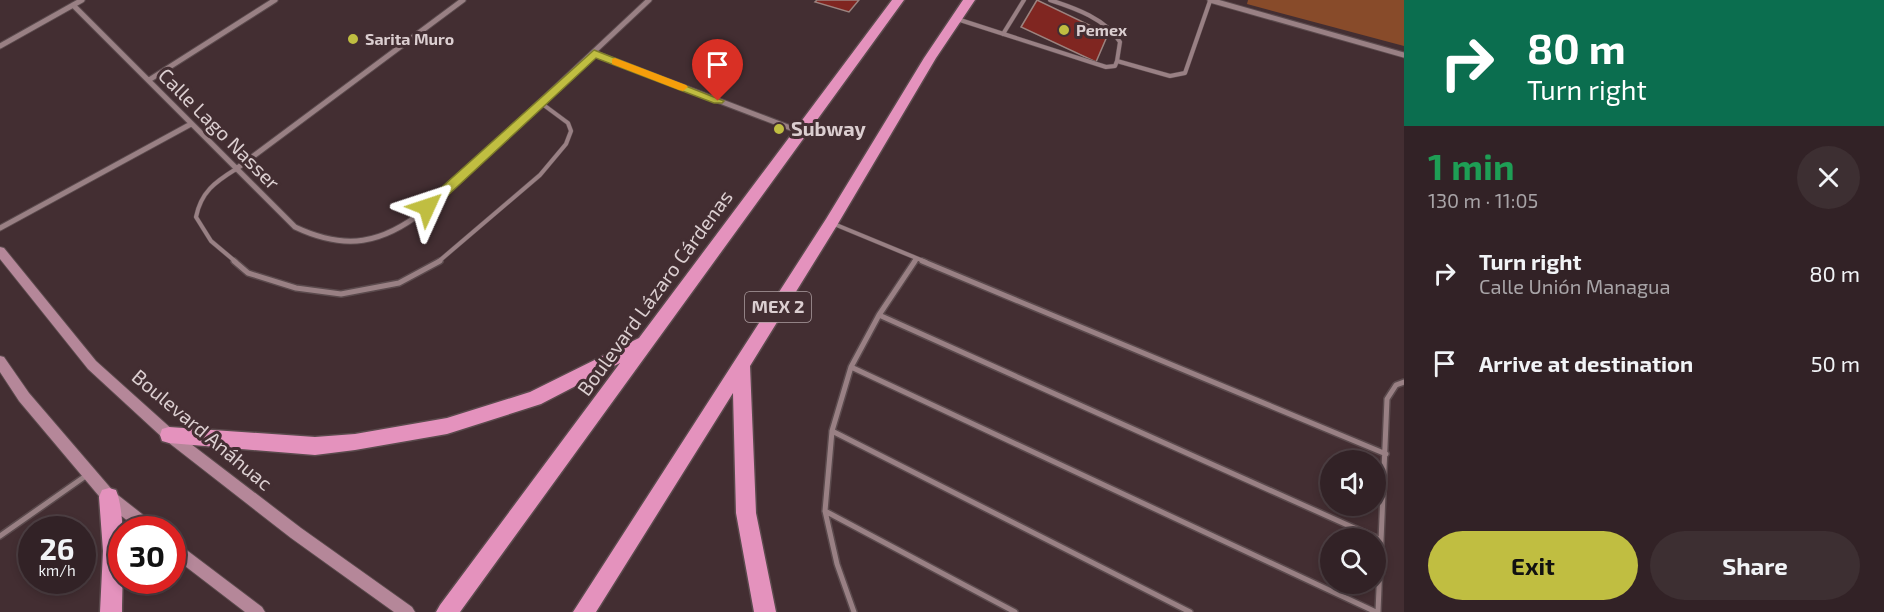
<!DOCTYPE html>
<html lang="en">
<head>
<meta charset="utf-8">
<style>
	:root { --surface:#322226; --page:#3d2f32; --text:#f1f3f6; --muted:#a8a4a7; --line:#4d3f43; --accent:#c0be41 }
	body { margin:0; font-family:"Exo 2",sans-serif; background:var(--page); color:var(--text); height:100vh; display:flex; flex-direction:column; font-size:22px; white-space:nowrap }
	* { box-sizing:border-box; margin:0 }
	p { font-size:20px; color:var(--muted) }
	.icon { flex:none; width:33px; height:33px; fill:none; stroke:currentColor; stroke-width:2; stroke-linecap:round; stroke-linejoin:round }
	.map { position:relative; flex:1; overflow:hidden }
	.drawer { display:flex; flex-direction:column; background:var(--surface); width:480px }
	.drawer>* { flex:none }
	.hud { background:#0b6e4f; color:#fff; overflow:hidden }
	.controls { position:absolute; left:1320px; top:450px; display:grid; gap:12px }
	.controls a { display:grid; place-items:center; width:66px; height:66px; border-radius:50%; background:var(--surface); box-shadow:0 3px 9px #0003,0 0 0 2px var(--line); font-size:30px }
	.speed { position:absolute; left:18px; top:516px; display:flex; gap:12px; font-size:30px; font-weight:700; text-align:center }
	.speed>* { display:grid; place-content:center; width:78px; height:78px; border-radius:50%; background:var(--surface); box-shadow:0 3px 9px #0003,0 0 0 2px var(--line); line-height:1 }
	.speed small { font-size:15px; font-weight:400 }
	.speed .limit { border:9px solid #d22; background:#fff; color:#111 }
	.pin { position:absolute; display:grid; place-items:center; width:51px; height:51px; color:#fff; margin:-62px -26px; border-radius:50% 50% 50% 0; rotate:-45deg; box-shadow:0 0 6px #0007 }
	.pin .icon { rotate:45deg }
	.me { position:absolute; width:66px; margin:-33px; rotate:48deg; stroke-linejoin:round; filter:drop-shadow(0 0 4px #0008) }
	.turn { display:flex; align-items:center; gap:21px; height:126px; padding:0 24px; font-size:27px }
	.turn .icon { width:78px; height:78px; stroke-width:2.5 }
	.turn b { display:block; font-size:42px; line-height:51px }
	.round { display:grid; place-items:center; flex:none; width:63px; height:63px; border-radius:32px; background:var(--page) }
	.overview { display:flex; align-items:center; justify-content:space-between; height:102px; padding:0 24px }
	h1 { font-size:36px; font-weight:700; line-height:45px; color:#1e9e55 }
	.action { display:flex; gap:12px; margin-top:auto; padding:12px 24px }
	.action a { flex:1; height:69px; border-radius:36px; background:var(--accent); color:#111; font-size:24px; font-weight:700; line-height:69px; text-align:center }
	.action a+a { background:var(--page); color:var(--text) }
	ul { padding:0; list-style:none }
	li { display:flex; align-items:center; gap:18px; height:90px; padding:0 24px }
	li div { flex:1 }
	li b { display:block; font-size:22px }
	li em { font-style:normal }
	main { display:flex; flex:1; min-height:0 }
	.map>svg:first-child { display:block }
</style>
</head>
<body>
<main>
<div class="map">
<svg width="1404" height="612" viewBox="0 0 1404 612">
	<rect width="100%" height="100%" fill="#432e32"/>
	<path fill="#884b2a" d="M1248,0H1404V46L1247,4Z"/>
	<path fill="#802621" stroke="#9b837f" stroke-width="1.5" d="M817,0H859L849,12L815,2Z
		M1037,0L1108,34L1096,62L1021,27Z"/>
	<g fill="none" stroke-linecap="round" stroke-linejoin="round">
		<defs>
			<path id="service-far1" d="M1050,0C1075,8 1106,19 1120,42L1117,61L1170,76L1185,73L1210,1
				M957,19L1106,67L1115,66L1117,61
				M1003,34L1024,0
				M834,224L926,262
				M236,262L211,241L196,217C201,192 215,182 236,169
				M438,262L540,175L566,144L571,131L568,123L541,103
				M914,262L916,260"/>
			<path id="service" d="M234,261L248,273L296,288L341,294L399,283L440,261
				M922,261L1386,454
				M879,315L1381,540
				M851,367L1376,612
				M832,431L1190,612
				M825,511L1015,612
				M0,536L87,475
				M854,612L837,564L825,511L832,431L851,367L879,315L915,261
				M1378,612L1387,399L1396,385L1404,382"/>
			<path id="minor" d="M1210,0L1404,55
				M73,5L295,227C346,251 382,244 425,210L649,0
				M0,46L82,0
				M594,53L801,132
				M149,80L275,0
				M236,169L463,0
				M0,228L191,124"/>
			<path id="secondary" d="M0,247L4,248L96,361L174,431L301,528L412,607L415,612H394L291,538L164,439L88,369L0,259Z
				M0,356L4,357L29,393L114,492L156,525L158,530H139L104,502L19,401L0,372Z
				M172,539L262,607L265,612H245L172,556Z"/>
			<path id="trunk" d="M892,0H904L460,612H436L440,605L620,363L541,404L447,434L355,450L315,455L169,443L162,441L160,435L162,429L169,427L315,437L355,434L447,418L530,392L639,338Z
				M963,0H975L936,58L836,227L750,366L756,513L776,612H754L736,513L733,393L596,612H573L826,219L924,58Z
				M109,488L116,490C127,516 122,583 122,612H100L103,551L99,497L102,490Z"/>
		</defs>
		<use href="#service-far1" stroke="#5b4a4d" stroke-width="5"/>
		<use href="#service" stroke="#5b4a4d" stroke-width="8"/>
		<use href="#minor" stroke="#5b4a4d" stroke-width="7"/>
		<use href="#secondary" stroke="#5b4a4d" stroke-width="2"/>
		<use href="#trunk" stroke="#5b4a4d" stroke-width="3"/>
		<use href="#service-far1" stroke="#998084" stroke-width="4"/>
		<use href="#service" stroke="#998084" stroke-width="5"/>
		<use href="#minor" stroke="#998084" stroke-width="5"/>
		<use href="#secondary" fill="#b58799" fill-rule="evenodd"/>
		<use href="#trunk" fill="#e492bd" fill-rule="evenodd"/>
	</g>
	<path fill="#c0be41" stroke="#7d7c2a" stroke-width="1.5" d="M594,50L724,101L722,103H714L596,58L432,210H423L421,207L423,204Z"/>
	<path fill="#f59e0b" d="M615,58L686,85L688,87L683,91L679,90L612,64V59Z"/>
	<g fill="#c0be41" stroke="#432e32" stroke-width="2">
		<circle cx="1064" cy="30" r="6"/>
		<circle cx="353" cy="39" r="6"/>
		<circle cx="779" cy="129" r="6"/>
	</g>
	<g text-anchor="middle" stroke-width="6" stroke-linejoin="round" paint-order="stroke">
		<g font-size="16" font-weight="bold" fill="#dbced0" stroke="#432e32" text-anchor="start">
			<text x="1076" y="36">Pemex</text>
			<text x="365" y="45">Sarita Muro</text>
		</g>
		<rect fill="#432e32" stroke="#ad9ea1" stroke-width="1.5" x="745" y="292" width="66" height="30" rx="4.5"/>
		<g font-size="18" font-weight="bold" fill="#dbced0">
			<text x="778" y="313">MEX 2</text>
		</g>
		<g font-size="20" fill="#dbced0" stroke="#432e32">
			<text transform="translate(219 129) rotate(45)" y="7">Calle Lago Nasser</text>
			<text transform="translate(655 293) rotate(-54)" y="7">Boulevard Lázaro Cárdenas</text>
			<text transform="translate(202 430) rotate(40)" y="7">Boulevard Anáhuac</text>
		</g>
		<g font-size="20" font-weight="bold" fill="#dbced0" stroke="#432e32" text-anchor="start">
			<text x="791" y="136">Subway</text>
		</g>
	</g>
</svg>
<div class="controls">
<a><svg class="icon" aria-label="sound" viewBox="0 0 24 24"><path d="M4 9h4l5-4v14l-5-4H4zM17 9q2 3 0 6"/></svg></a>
<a><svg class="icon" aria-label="search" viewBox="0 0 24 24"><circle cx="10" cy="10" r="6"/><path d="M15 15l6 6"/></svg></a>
</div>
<div class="speed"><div>26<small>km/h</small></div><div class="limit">30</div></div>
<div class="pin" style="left:718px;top:101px;background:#d93025"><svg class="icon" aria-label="arrive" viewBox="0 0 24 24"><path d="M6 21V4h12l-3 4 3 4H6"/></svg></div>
<svg class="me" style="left:427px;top:207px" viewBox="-20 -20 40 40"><path d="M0-17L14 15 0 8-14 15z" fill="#c0be41" stroke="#fff" stroke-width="4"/></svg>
</div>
<section class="drawer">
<div class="hud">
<div class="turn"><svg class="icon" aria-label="right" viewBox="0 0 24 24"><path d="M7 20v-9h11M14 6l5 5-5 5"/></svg><div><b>80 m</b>Turn right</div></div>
</div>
<div class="overview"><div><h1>1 min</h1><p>130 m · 11:05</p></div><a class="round"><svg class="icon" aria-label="close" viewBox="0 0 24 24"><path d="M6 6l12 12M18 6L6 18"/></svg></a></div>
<ul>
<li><svg class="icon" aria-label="right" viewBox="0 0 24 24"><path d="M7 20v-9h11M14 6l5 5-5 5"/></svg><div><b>Turn right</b><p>Calle Unión Managua</p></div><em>80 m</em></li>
<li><svg class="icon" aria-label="arrive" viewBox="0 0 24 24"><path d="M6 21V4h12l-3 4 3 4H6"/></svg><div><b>Arrive at destination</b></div><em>50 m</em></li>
</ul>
<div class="action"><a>Exit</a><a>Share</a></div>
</section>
</main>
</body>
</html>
